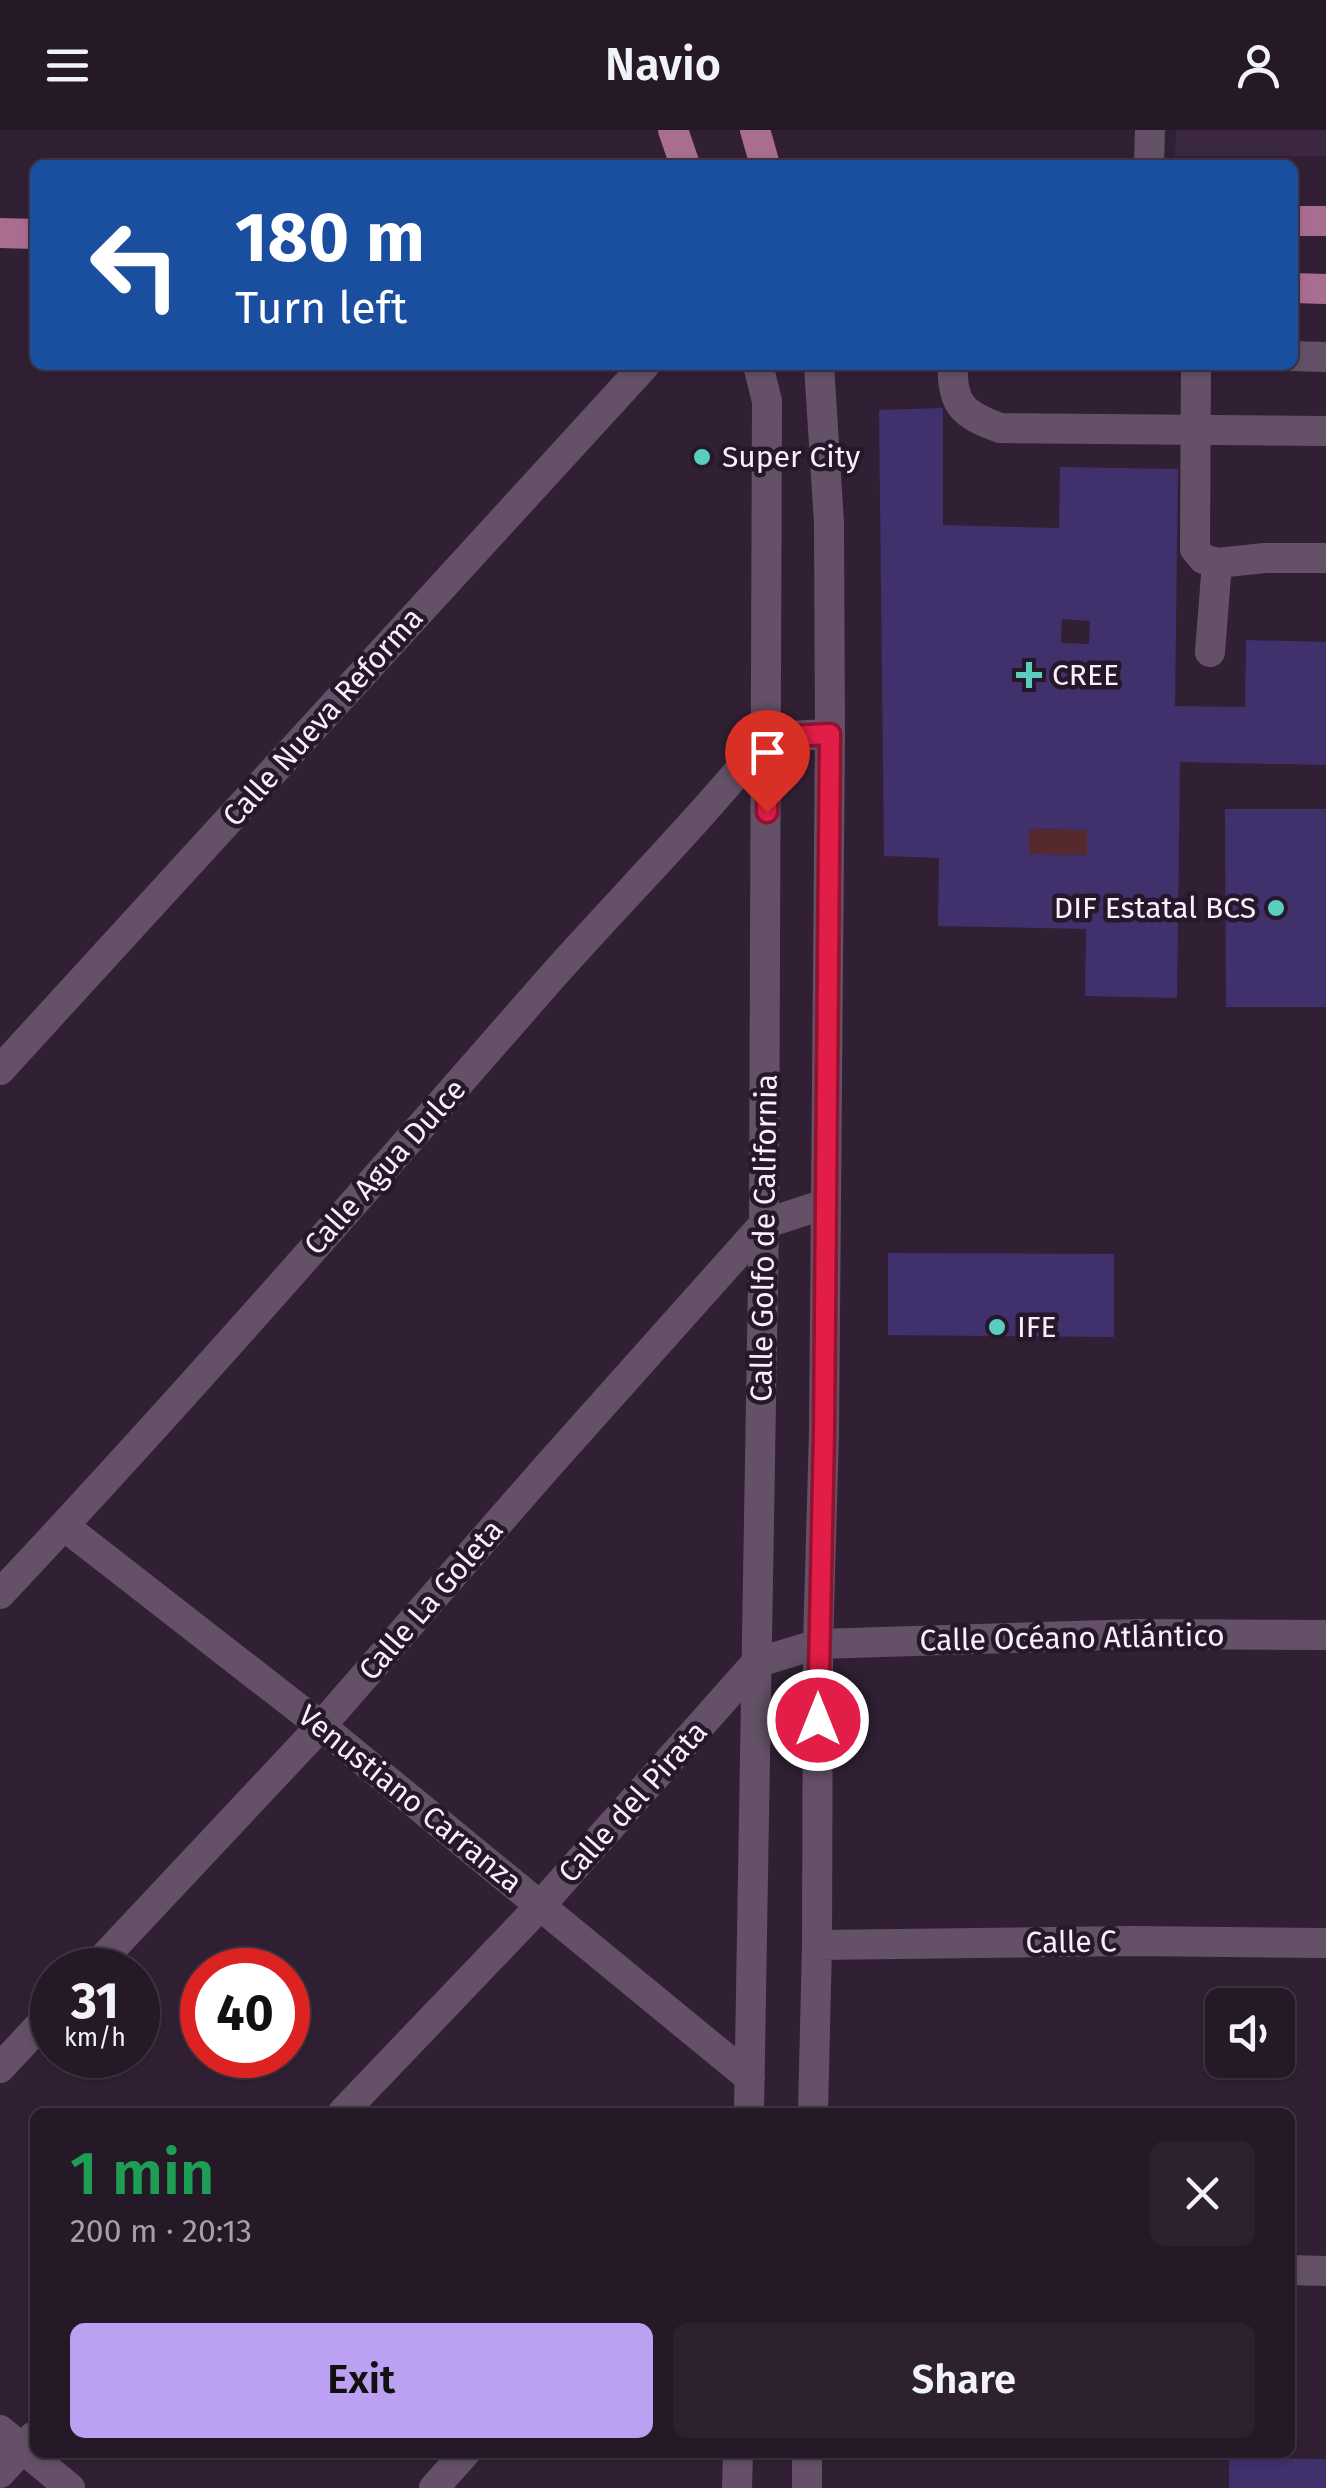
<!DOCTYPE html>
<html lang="en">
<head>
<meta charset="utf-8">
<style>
	:root { --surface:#251827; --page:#2d212f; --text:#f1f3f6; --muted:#a3a0a7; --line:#423744; --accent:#bca0f2 }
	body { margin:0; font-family:"Fira Sans",sans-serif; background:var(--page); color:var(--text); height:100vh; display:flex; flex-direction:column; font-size:38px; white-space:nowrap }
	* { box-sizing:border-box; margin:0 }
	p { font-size:32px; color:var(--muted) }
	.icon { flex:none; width:55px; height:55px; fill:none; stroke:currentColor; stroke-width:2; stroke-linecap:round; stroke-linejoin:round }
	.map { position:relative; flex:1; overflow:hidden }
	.panel { position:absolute; left:30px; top:1978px; width:1265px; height:350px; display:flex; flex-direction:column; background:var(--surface); border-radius:15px; box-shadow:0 2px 8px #0004,0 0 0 2px var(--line) }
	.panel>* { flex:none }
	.hud { position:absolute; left:30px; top:30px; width:1268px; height:210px; border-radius:15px; box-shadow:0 2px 8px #0004,0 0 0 2px var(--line); background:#1a4fa0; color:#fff; overflow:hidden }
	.controls { position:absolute; left:1205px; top:1858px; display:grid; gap:20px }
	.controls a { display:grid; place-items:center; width:90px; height:90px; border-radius:15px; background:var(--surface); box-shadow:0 2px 8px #0004,0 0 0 2px var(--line); font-size:50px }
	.speed { position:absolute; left:30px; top:1818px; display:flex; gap:20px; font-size:50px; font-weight:700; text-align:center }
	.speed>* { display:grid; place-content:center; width:130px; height:130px; border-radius:50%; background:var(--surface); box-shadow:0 2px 8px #0004,0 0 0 2px var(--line); line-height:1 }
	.speed small { font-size:25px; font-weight:400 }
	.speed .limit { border:15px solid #d22; background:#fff; color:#111 }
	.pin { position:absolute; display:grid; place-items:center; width:85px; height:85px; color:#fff; margin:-102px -42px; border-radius:50% 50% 50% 0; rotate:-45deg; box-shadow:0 0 10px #0007 }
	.pin .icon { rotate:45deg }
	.me { position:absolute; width:110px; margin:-55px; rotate:0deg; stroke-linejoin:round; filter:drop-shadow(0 0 8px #0008) }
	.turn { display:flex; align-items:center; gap:35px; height:210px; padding:0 40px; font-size:45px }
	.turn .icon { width:130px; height:130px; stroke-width:2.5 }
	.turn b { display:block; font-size:70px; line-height:85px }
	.round { display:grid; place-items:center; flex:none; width:105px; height:105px; border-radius:15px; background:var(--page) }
	.headline { display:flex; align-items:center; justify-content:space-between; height:170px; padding:0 40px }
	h1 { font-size:60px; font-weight:600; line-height:75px; color:#1e9e55 }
	.action { display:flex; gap:20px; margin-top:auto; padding:20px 40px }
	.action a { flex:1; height:115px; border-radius:15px; background:var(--accent); color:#111; font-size:40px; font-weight:600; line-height:115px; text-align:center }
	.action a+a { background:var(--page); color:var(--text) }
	header { display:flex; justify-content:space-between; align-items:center; height:130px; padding:0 40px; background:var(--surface); font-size:45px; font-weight:600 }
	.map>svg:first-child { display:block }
</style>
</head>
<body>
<header><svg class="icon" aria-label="menu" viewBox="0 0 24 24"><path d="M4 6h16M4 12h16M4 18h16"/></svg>Navio<svg class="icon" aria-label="person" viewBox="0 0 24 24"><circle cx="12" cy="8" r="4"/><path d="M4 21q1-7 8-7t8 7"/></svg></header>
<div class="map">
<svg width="1326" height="2358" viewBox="0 0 1326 2358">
	<rect width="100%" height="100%" fill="#312034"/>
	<path fill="#3c2740" d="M1176,0H1326V26H1175Z"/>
	<path fill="#56292c" d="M1029,699L1087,700V725L1029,724Z"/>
	<path fill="#40306b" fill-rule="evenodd" d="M943,278V395L1059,398L1060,337L1178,339L1175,576L1245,577L1246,510L1326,512V635L1180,632L1177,868L1085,866L1086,799L938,796L939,728L884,726L879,280ZM1062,489L1090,491L1089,514L1061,513ZM1029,699L1087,700V725L1029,724Z
		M1225,679H1326V877H1226Z
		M888,1123L1114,1124V1207L888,1205Z
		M1229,2328L1326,2329V2358H1229Z"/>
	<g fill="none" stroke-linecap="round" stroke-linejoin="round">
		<path stroke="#645167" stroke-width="30" d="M1149,35L1150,0
			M1292,226L1326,227
			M953,235C951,275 964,285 1000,298L1326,301
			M1196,235L1195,419L1203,429L1217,433L1265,428H1326
			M1210,522L1217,433
			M0,940L645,235
			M64,1396L321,1596L750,1948
			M0,1464C188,1264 369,1056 550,849C622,768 699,691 767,607L830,604
			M817,1815L1132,1811L1326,1813
			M92,1840L321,1596L547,1337L764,1094L825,1074
			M0,1938L52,1882
			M343,1982L540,1776L756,1533L818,1514L1141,1504L1326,1505
			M749,1982L764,1094L767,271L758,235
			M813,1982L817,1815L818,1514L824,1302L830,604L829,393L819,235
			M1290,2140L1326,2141
			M0,2300L70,2358
			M0,2343L33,2307
			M434,2358L466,2322
			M737,2358L738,2322
			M807,2358V2322"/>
		<path stroke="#a96d90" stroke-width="30" d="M673,0L685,35
			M755,0L765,35
			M1292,91H1326
			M0,103L35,104
			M1292,158L1326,159"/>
	</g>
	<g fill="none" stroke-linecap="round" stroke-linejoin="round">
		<defs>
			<path id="route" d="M767,682L768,607L830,604L824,1302L818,1590"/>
		</defs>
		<use href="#route" stroke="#92132f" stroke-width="25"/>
		<use href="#route" stroke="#e11d48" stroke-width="18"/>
	</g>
	<g fill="#59cebe" stroke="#27172a" stroke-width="4">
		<circle cx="702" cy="327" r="10"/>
		<path d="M1024 530h10v10h10v10h-10v10h-10v-10h-10v-10h10z"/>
		<circle cx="1276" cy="778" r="10"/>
		<circle cx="997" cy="1197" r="10"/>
	</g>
	<g text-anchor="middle" stroke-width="9" stroke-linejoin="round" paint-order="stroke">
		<g font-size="30" fill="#f9eefb" stroke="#27172a" text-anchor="start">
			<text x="722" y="337">Super City</text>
			<text x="1052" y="555">CREE</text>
			<text x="1256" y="788" text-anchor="end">DIF Estatal BCS</text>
			<text x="1017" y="1207">IFE</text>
		</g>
		<g font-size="30" fill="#f9eefb" stroke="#27172a">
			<text transform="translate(323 587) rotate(-48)" y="10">Calle Nueva Reforma</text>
			<text transform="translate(385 1037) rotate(-48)" y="10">Calle Agua Dulce</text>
			<text transform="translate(764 1108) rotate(-89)" y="10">Calle Golfo de California</text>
			<text transform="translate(431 1470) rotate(-49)" y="10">Calle La Goleta</text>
			<text transform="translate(1072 1508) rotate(-1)" y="10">Calle Océano Atlántico</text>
			<text transform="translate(410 1669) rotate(39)" y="10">Venustiano Carranza</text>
			<text transform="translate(633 1672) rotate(-48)" y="10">Calle del Pirata</text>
			<text transform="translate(1071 1812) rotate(-1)" y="10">Calle C</text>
		</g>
	</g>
</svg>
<div class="controls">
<a><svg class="icon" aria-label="sound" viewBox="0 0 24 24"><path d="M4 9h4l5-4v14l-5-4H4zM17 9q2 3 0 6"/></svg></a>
</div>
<div class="speed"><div>31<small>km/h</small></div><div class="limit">40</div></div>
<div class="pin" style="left:767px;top:682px;background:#d93025"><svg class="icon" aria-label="arrive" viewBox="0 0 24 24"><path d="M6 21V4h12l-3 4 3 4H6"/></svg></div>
<svg class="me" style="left:818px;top:1590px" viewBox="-20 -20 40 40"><circle r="17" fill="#e11d48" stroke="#fff" stroke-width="3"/><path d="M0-11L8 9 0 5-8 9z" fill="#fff"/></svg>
<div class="hud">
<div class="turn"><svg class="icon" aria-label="left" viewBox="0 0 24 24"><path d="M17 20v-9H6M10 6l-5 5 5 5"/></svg><div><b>180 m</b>Turn left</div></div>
</div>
<section class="panel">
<div class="headline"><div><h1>1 min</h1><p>200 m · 20:13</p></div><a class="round"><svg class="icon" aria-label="close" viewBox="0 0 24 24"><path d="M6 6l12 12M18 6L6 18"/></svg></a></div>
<div class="action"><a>Exit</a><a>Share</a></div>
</section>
</div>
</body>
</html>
